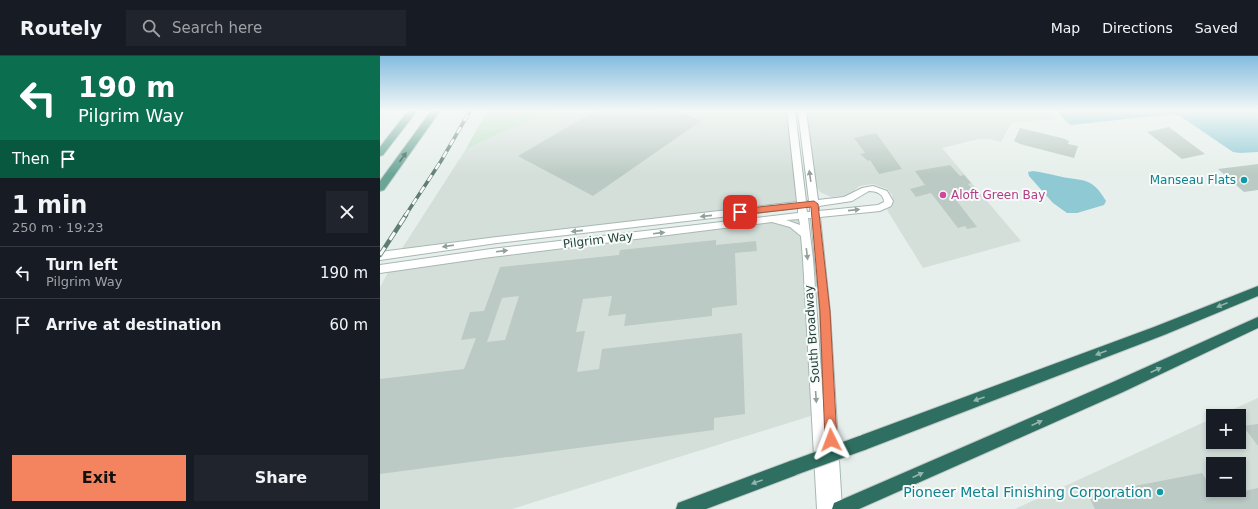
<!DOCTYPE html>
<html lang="en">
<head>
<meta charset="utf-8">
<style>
	:root { --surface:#171b24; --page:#20242c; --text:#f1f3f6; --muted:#9ea1a6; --line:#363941; --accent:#f4845f }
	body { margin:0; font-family:"DejaVu Sans",sans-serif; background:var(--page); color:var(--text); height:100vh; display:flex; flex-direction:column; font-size:15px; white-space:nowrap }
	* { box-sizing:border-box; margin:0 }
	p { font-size:13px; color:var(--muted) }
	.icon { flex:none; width:22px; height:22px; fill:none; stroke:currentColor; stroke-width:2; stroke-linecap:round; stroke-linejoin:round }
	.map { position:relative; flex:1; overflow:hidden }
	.details { display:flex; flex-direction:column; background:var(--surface); width:380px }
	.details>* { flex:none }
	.hud { background:#0b6e4f; color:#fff; overflow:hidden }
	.buttons { position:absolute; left:826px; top:353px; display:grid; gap:8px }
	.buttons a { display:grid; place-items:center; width:40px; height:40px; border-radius:0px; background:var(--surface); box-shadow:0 2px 6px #0003; font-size:20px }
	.pin { position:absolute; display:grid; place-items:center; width:34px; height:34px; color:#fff; margin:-17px; border-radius:8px; box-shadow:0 2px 6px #0006 }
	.me { position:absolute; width:44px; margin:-22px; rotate:357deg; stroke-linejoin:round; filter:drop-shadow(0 0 3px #0008) }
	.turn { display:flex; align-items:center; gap:14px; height:84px; padding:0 12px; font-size:18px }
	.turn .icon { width:52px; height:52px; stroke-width:2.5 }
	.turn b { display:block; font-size:28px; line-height:34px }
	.then { display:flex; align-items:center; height:38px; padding:0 12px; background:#0003; gap:8px; font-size:15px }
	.round { display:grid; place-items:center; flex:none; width:42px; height:42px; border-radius:0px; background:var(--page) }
	.head { display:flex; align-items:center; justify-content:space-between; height:68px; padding:0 12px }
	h1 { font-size:24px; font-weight:600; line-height:30px }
	.action { display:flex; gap:8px; margin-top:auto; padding:8px 12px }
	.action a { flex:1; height:46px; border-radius:0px; background:var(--accent); color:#111; font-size:16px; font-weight:600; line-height:46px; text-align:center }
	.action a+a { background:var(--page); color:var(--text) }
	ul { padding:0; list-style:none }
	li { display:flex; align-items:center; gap:12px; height:52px; padding:0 12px; border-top:1px solid var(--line) }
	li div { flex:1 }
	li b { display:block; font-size:15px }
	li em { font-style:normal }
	header { display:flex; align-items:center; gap:24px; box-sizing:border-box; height:56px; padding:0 20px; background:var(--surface); border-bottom:1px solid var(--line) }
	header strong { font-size:19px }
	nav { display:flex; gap:22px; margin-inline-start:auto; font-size:14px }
	.search { width:280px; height:36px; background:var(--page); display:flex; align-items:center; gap:10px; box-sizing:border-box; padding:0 14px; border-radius:0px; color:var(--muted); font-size:15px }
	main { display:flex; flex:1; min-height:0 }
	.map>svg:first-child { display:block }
</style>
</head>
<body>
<header>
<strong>Routely</strong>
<div class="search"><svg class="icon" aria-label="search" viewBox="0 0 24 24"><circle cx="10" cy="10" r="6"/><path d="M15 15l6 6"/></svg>Search here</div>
<nav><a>Map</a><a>Directions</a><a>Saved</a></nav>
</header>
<main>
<section class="details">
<div class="hud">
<div class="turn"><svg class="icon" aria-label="left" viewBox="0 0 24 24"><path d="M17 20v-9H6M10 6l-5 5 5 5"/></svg><div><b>190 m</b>Pilgrim Way</div></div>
<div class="then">Then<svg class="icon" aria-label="arrive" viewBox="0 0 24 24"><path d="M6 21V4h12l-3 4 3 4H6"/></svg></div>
</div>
<div class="head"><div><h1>1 min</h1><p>250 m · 19:23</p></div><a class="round"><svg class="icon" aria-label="close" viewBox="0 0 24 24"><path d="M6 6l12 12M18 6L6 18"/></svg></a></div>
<ul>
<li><svg class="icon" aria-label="left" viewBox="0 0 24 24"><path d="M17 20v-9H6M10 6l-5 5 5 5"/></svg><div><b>Turn left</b><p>Pilgrim Way</p></div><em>190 m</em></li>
<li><svg class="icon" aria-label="arrive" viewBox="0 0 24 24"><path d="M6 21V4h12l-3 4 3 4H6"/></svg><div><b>Arrive at destination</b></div><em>60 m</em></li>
</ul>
<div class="action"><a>Exit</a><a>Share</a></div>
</section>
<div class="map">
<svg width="878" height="453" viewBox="0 0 878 453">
	<rect width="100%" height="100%" fill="#e6efeb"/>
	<path fill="#d4dfda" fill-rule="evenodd" d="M169,55H411L421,149L19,197L86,93Z
		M425,55H668L675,63L631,67L621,86L610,83H598L562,92L641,185L543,212L507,154L513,144L512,139L507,133L493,128L479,130L468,140L451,141L440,136L436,130Z
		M422,159L437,358L132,453H0V231L11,211Z
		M878,342V453H635L833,362V386H859V360H838ZM833,408H859V434H833Z"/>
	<path fill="#bfe0c8" d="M107,55H169L86,93Z"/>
	<path fill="#8ec9d4" d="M677,55H878V96L860,97L853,96L800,60L793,58L691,69L688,67Z
		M653,115C662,116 669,118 678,120C702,126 711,119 726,145L724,149L697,157H687L673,147L649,120L648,116Z"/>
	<path fill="#bbcac4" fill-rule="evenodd" d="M215,55H262L269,58L273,55H298L321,65L213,140L138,100Z
		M789,71L825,98L802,103L767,76Z
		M640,72L682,82L689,85L688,88L698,90L694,102L640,88L634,85Z
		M496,77L522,113L499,118L490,104L488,105L480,98L485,97L474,82Z
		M878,108V134L864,136L838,113Z
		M570,109L580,120L584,119L591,127L588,128L594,134L573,140L597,171L587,173L585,170L578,172L551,137L536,141L530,133L545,129L535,115Z
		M336,184V189L376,185L377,195L355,197L357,249L332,252V260L244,270L246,258L228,260L232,240L203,243L196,276L205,275L197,316L219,313L222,293L362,277L365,358L334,362V374L0,418V323L84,313L96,282L81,284L90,256L104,255L120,211L239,199L240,194ZM139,240L125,284L107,286L122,242Z
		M878,368V390L863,370Z
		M822,417L837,441L878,432V453H715L708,439Z"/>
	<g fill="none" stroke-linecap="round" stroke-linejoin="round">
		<defs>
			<path id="minor" d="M407,55H415L426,145H429L418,55H426L438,144L464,141L482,132L493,130L507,135L513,145L511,150L500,155L440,161L450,256L462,453H437L423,203L421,180L410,171L392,166L111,201L0,217V209L111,193L418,157V152L117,187L0,204V196L117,181L417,146ZM489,135C496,135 504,138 504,146L498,149L439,155V150L472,145ZM426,151H430V156H427ZM428,162H431L440,256L444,359L433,203ZM419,163L420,169L406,164Z"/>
			<path id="major" d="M28,55H37L3,99L0,100V91Z
				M51,55H60L4,134L0,135V125Z"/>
			<path id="highway" d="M878,230V240L784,279L482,395L477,392L474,387L477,382L482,379L774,271Z
				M878,261V272L743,336L479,453H452L454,447L733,326Z
				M413,404L419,406L421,412L419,418L326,453H296L298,447Z"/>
		</defs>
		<use href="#minor" stroke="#a8b8b2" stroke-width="2"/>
		<use href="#major" stroke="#c2cac8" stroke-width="2"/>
		<use href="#highway" stroke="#c2cac8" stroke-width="2"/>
		<use href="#minor" fill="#fff" fill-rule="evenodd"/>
		<use href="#major" fill="#6aa596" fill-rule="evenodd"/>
		<use href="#highway" fill="#2f6f62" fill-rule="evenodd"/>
		<defs>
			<path id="rail-far1" d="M25,160L61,105L90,55"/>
			<path id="rail" d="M0,199L26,159"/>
		</defs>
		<use href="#rail-far1" stroke="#5f7d75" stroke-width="3.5"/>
		<use href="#rail" stroke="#5f7d75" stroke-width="4.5"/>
		<use href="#rail-far1" stroke="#f7fbf9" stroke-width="2.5" stroke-dasharray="7" stroke-linecap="butt"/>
		<use href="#rail" stroke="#f7fbf9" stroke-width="3" stroke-dasharray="9" stroke-linecap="butt"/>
		<defs>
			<path id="highway-bridge" d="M413,412L482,387"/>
		</defs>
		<use href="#highway-bridge" stroke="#c2cac8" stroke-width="17" stroke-linecap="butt"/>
		<use href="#highway-bridge" stroke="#2f6f62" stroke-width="15"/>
	</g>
	<defs><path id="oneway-solid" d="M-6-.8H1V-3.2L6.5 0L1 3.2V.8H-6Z"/></defs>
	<use fill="#365b51" href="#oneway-solid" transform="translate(23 101) rotate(-54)"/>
	<g fill="#92a09c">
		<use href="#oneway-solid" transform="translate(430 120) rotate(-98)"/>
		<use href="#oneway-solid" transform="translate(474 154) rotate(-6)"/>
		<use href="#oneway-solid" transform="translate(326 160) rotate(174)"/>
		<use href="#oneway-solid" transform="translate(197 175) rotate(174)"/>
		<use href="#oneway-solid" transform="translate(279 177) rotate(-7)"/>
		<use href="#oneway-solid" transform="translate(68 190) rotate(172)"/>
		<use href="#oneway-solid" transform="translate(122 195) rotate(-7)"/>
		<use href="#oneway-solid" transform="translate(427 198) rotate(83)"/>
		<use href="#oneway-solid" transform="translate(436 341) rotate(86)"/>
	</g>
	<g fill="#93b5ae">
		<use href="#oneway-solid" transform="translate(842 249) rotate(158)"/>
		<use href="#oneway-solid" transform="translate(721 297) rotate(159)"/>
		<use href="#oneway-solid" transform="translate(776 314) rotate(-25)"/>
		<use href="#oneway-solid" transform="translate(599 343) rotate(160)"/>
		<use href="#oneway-solid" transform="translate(657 367) rotate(-24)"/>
		<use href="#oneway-solid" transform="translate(538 419) rotate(-24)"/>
		<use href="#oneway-solid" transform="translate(377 426) rotate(160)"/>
	</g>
	<linearGradient id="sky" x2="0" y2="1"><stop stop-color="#84bce0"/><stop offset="0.46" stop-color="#f4f8f6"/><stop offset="1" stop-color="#f4f8f6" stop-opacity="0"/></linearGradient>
	<rect width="878" height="119" fill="url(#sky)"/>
	<path fill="#f4845f" stroke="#9f563e" d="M434,145L438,148L450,256L457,384L455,388L451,390L447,388L445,384L440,256L431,151L360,159L356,156L360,153Z"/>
	<g fill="#0f9aa8" stroke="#f7fbf9" stroke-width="1.5">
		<circle cx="864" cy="124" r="4"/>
		<circle cx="780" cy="436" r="4"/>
	</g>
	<circle fill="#d1479c" stroke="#f7fbf9" stroke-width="1.5" cx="563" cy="139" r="4"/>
	<g text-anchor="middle" stroke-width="4" stroke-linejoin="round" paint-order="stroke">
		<g font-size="12" fill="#0d838f" stroke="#f7fbf9" text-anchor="end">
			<text x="856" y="128">Manseau Flats</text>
		</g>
		<g font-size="12" fill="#b23c85" stroke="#f7fbf9" text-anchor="start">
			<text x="571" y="143">Aloft Green Bay</text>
		</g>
		<g font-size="12" fill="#24423a" stroke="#f7fbf9">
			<text transform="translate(218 184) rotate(-7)" y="4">Pilgrim Way</text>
			<text transform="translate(432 278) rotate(-94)" y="4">South Broadway</text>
		</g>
		<g font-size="14" fill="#0d838f" stroke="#f7fbf9" text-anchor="end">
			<text x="772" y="441">Pioneer Metal Finishing Corporation</text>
		</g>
	</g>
</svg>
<div class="buttons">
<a>+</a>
<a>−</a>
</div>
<div class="pin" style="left:360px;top:156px;background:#d93025"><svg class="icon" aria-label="arrive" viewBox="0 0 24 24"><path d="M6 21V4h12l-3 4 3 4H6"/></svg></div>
<svg class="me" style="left:451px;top:384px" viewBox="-20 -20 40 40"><path d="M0-17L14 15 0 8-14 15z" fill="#f4845f" stroke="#fff" stroke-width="4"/></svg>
</div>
</main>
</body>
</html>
